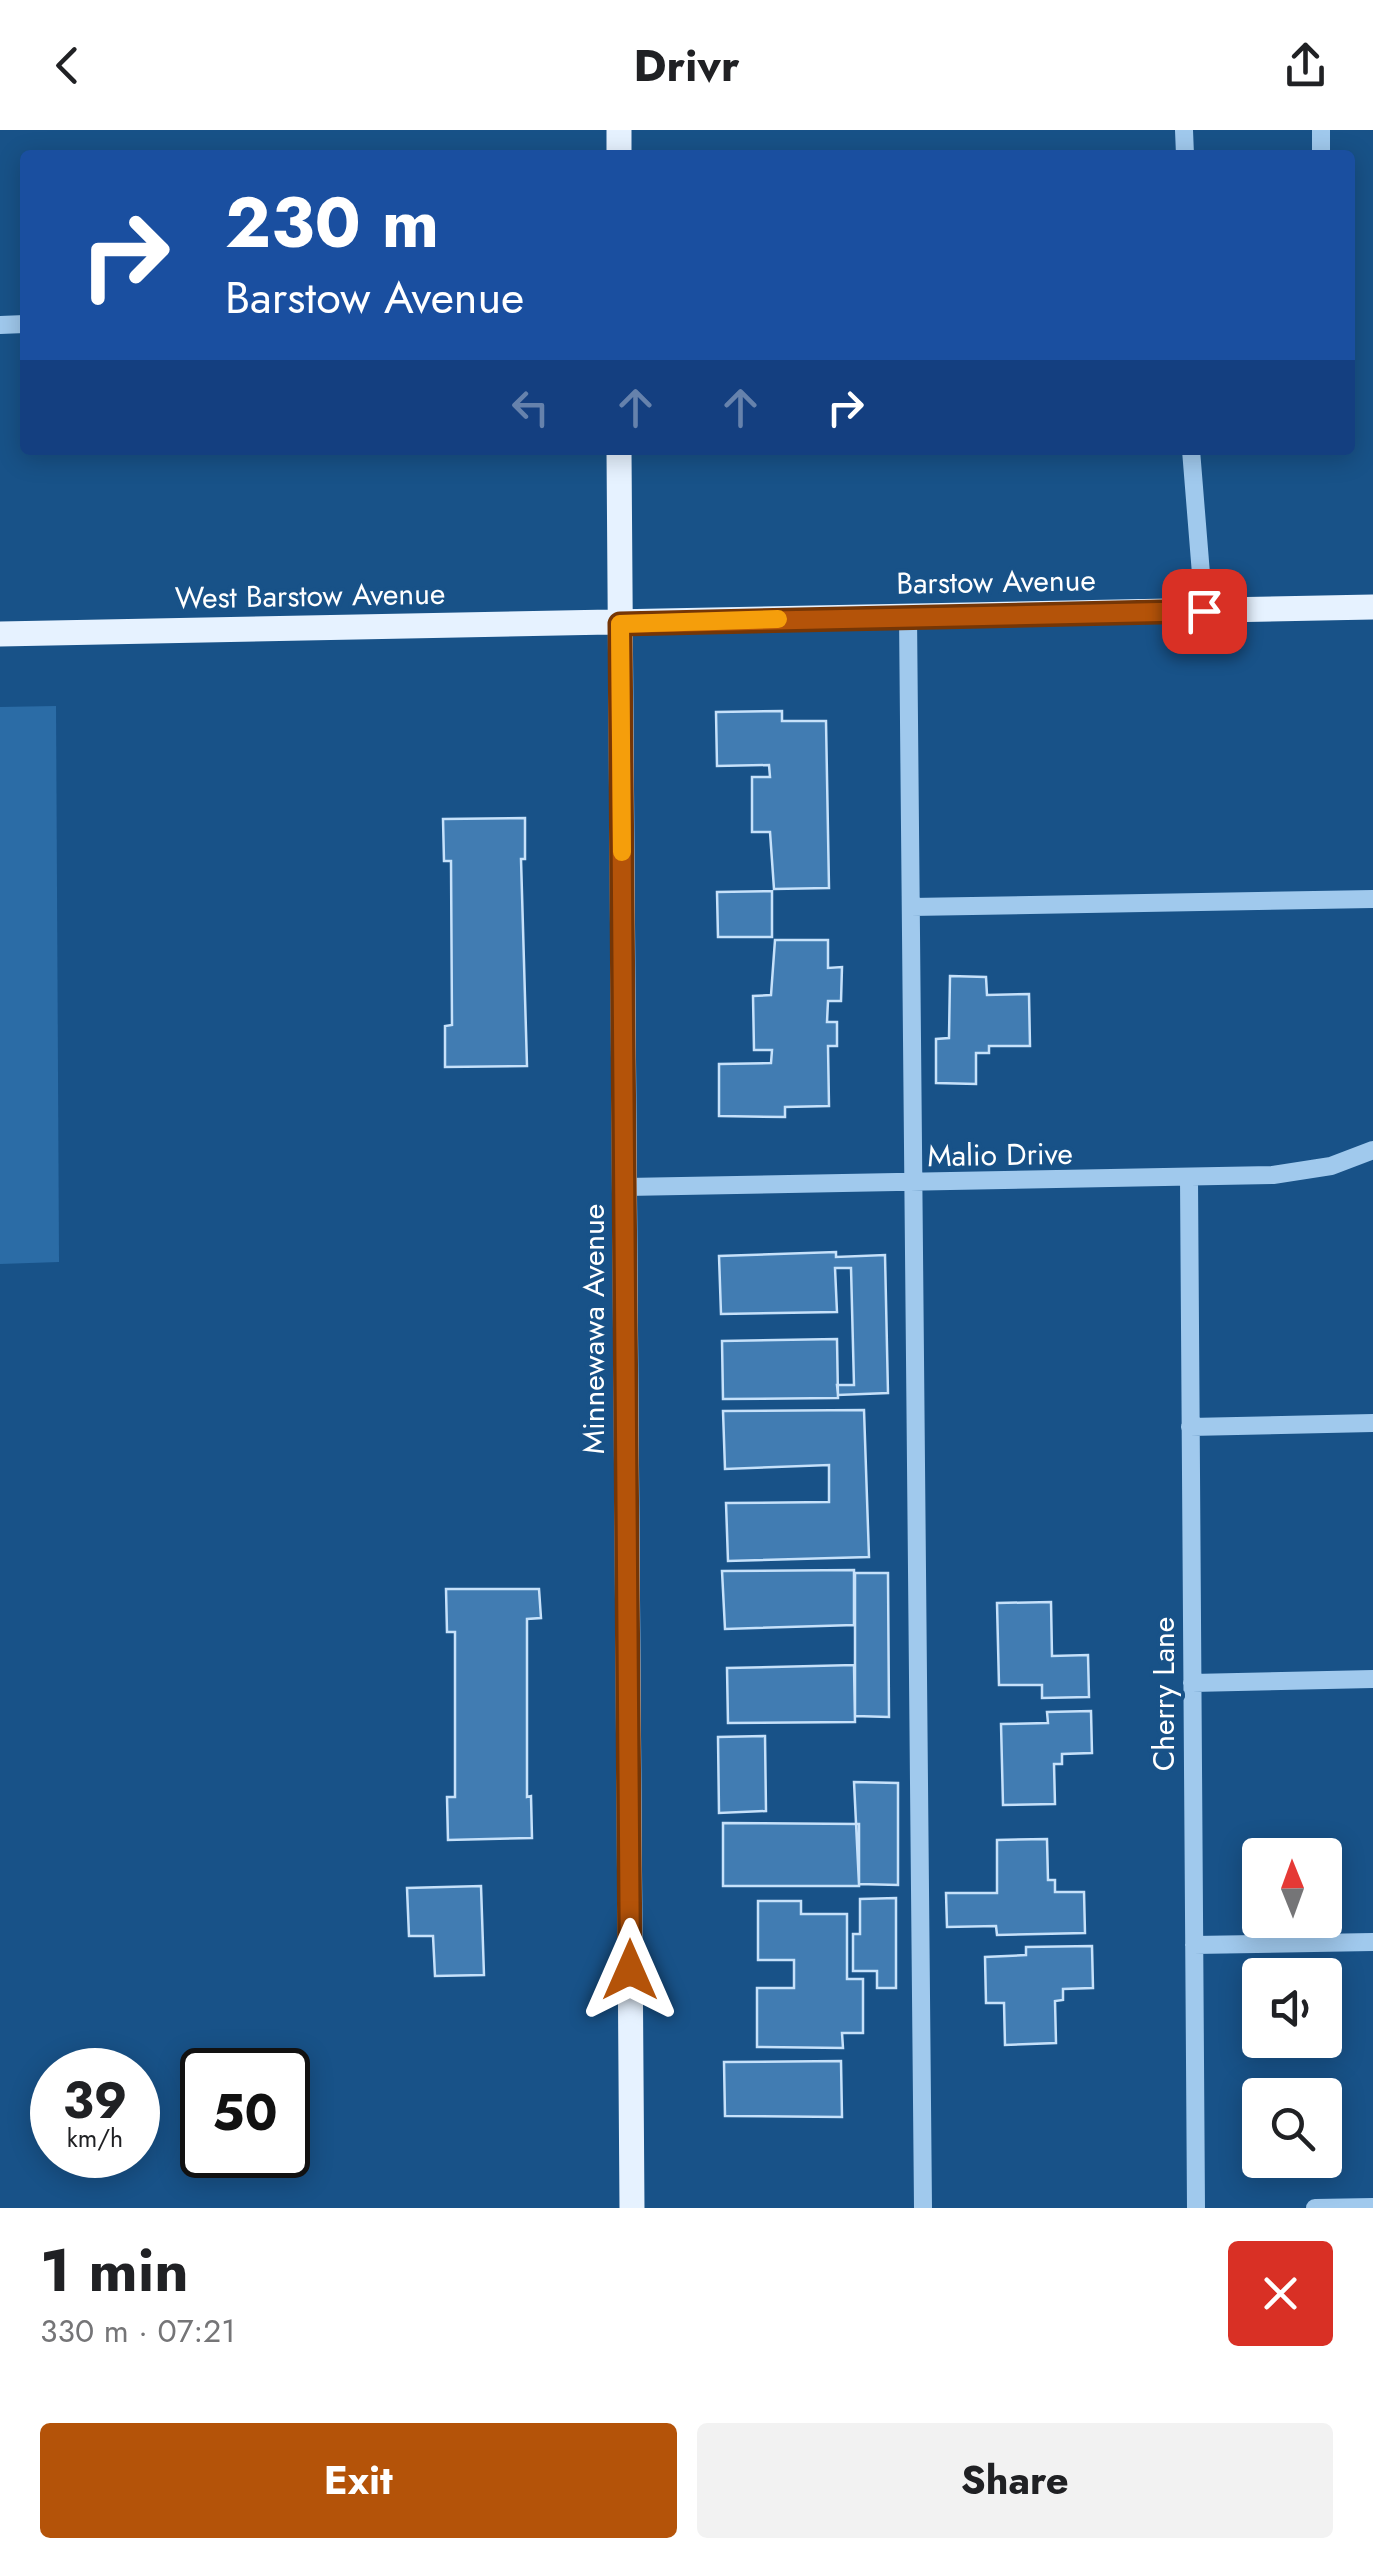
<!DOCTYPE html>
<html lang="en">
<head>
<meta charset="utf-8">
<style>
	:root { --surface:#fff; --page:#f2f2f2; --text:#202124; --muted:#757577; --accent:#b45309 }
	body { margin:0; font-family:Jost,sans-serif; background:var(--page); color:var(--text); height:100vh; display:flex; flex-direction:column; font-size:38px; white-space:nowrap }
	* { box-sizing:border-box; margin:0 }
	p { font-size:32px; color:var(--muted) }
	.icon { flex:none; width:55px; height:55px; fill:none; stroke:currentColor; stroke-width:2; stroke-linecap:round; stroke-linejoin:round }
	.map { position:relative; height:2078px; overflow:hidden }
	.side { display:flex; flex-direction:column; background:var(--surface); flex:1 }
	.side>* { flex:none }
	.top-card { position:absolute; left:20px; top:20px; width:1335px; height:305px; border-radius:10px; box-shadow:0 5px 25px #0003; background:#1a4fa0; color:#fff; overflow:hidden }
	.needle { width:65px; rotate:359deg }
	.buttons { position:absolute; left:1242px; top:1708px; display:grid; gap:20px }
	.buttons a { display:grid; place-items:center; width:100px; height:100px; border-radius:10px; background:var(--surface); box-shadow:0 5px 25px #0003; font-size:50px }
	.speed { position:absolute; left:30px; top:1918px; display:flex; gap:20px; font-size:50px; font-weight:700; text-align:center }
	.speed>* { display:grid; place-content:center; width:130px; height:130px; border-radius:50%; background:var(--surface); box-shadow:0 5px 25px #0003; line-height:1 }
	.speed small { font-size:25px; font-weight:400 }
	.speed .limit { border:5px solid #111; border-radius:15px; background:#fff; color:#111 }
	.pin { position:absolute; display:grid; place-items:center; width:85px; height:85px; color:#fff; margin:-42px; border-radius:20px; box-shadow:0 5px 15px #0006 }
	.me { position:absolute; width:110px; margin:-55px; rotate:0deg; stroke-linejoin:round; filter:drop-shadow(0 0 8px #0008) }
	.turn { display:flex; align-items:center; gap:35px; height:210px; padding:0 40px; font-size:45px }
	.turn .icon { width:130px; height:130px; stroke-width:2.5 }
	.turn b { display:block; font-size:70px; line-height:85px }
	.lanes { display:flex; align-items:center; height:95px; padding:0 40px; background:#0003; justify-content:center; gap:50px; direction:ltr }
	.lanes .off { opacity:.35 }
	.round { display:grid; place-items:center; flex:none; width:105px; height:105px; border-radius:10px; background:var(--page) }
	.head { display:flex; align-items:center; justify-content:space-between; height:170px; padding:0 40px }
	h1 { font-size:60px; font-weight:700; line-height:75px }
	.primary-button { display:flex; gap:20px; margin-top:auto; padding:20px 40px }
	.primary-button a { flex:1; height:115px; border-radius:10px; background:var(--accent); color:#fff; font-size:40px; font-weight:700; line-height:115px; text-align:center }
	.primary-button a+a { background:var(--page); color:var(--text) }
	header { display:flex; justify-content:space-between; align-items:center; height:130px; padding:0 40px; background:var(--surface); font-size:45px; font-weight:700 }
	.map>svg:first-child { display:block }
</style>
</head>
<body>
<header><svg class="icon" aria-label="back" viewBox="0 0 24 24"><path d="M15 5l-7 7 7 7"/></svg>Drivr<svg class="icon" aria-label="share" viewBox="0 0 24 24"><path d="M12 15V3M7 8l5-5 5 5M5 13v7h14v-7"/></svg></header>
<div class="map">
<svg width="1373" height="2078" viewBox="0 0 1373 2078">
	<rect width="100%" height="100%" fill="#185288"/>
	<path fill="#2b6ca6" d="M56,576L59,1132L0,1134V577Z"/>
	<path fill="#417cb2" stroke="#c6e1fa" stroke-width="2.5" d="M782,581V591H826L829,758L774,759L770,702H752V647H770L769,635L717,636L716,582Z
		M525,688V729H521L527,936L445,937V896L452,895L451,731H444L443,689Z
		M772,761V807H718L717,762Z
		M775,810H828V838L842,837L841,871H828L827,892H837V916H828L829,976L785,977V987L719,986V934L771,933L772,920H754L753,866L771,865Z
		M950,846L986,847L987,865L1029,864L1030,916H989V923H976V954L936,953V909L949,908Z
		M836,1122V1127L885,1125L888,1263L838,1265L837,1255H854L851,1138H835L837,1182L721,1184L719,1126Z
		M837,1209L838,1268L723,1269L722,1211Z
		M864,1280L869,1427L728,1431L726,1373L829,1372V1335L725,1339L723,1281Z
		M854,1440V1495L725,1499L722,1441Z
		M855,1443H888L889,1587L855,1586Z
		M446,1459H539L541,1488L527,1489V1667L531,1666L532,1708L448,1710L447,1667H455V1502H447Z
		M1051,1472L1052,1526L1088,1525L1089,1567L1042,1568V1555H999L997,1473Z
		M854,1535L855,1592L728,1593L727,1538Z
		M1091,1581L1092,1623L1062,1624V1634H1054L1055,1674L1003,1675L1001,1594L1048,1593L1047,1582Z
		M765,1606L766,1681L719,1683L718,1607Z
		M854,1652L898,1653V1755L859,1754Z
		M723,1693L859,1694V1756H723Z
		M1047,1709L1048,1750H1055V1762H1084L1085,1803L997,1805L996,1796L947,1797L946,1763H997V1710Z
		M481,1756L484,1845L435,1846L433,1806H409L407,1758Z
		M896,1768V1858H877V1841H853V1804H860V1769Z
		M758,1771H801V1784H847V1849H863V1903H842L843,1918L757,1917V1858H794V1830H758Z
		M1092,1816L1093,1858L1063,1859V1870L1055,1871L1056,1913L1005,1915L1004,1873H986L985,1827L1026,1825V1817Z
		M841,1931L842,1987L725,1986L724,1932Z"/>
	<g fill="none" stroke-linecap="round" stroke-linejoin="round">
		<path stroke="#a0c9ed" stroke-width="18" d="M1184,0L1185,25
			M1321,0V25
			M0,195L25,194
			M1191,320L1204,481
			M908,485L923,2078
			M911,777L1373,769
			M1189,1049L1196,2078
			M626,1057L1273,1045L1331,1036L1373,1020
			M1190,1297L1373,1293
			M1192,1553L1373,1549
			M1194,1815L1373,1812
			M1315,2078L1373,2077"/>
		<path stroke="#e6f2ff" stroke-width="25" d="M619,0V25
			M619,320L632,2078
			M0,504L1373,477"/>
	</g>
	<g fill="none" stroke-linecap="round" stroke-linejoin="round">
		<defs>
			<path id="route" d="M630,1840L620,494L1204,481"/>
		</defs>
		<use href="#route" stroke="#753606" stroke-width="25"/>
		<use href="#route" stroke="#b45309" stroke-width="18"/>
		<path stroke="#f59e0b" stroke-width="18" d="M622,722L620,494L778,489"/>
	</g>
	<g text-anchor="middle" stroke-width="8" stroke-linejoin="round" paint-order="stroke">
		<g font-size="30" fill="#fff" stroke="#185288">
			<text transform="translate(996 452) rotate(-1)" y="10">Barstow Avenue</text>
			<text transform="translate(310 466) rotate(-1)" y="10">West Barstow Avenue</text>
			<text transform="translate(1000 1025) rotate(-1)" y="10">Malio Drive</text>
			<text transform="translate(594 1199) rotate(-90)" y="10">Minnewawa Avenue</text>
			<text transform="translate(1164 1564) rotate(-90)" y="10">Cherry Lane</text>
		</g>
	</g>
</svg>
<div class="buttons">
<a><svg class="needle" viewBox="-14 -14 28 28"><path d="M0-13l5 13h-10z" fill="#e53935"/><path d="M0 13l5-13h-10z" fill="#757577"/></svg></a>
<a><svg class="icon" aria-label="sound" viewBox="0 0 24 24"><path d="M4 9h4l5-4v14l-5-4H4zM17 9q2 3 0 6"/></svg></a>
<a><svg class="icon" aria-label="search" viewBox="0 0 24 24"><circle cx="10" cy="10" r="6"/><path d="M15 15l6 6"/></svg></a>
</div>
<div class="speed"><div>39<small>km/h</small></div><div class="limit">50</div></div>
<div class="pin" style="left:1204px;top:481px;background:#d93025"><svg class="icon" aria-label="arrive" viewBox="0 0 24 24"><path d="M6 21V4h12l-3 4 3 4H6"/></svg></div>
<svg class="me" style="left:630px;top:1840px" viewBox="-20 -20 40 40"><path d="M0-17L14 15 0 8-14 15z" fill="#b45309" stroke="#fff" stroke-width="4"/></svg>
<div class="top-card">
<div class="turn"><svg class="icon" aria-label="right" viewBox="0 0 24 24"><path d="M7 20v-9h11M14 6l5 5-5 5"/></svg><div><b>230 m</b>Barstow Avenue</div></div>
<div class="lanes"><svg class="icon off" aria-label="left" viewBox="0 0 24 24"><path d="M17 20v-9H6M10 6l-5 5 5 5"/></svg><svg class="icon off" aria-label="ahead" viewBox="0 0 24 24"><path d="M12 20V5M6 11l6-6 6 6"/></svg><svg class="icon off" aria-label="ahead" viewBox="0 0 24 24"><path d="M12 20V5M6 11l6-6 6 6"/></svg><svg class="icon" aria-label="right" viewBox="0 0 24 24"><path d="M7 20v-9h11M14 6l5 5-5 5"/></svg></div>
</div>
</div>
<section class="side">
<div class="head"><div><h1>1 min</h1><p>330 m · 07:21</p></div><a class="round" style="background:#d93025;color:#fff"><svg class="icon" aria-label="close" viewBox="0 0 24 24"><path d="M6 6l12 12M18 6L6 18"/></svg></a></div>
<div class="primary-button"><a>Exit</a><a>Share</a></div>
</section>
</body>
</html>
